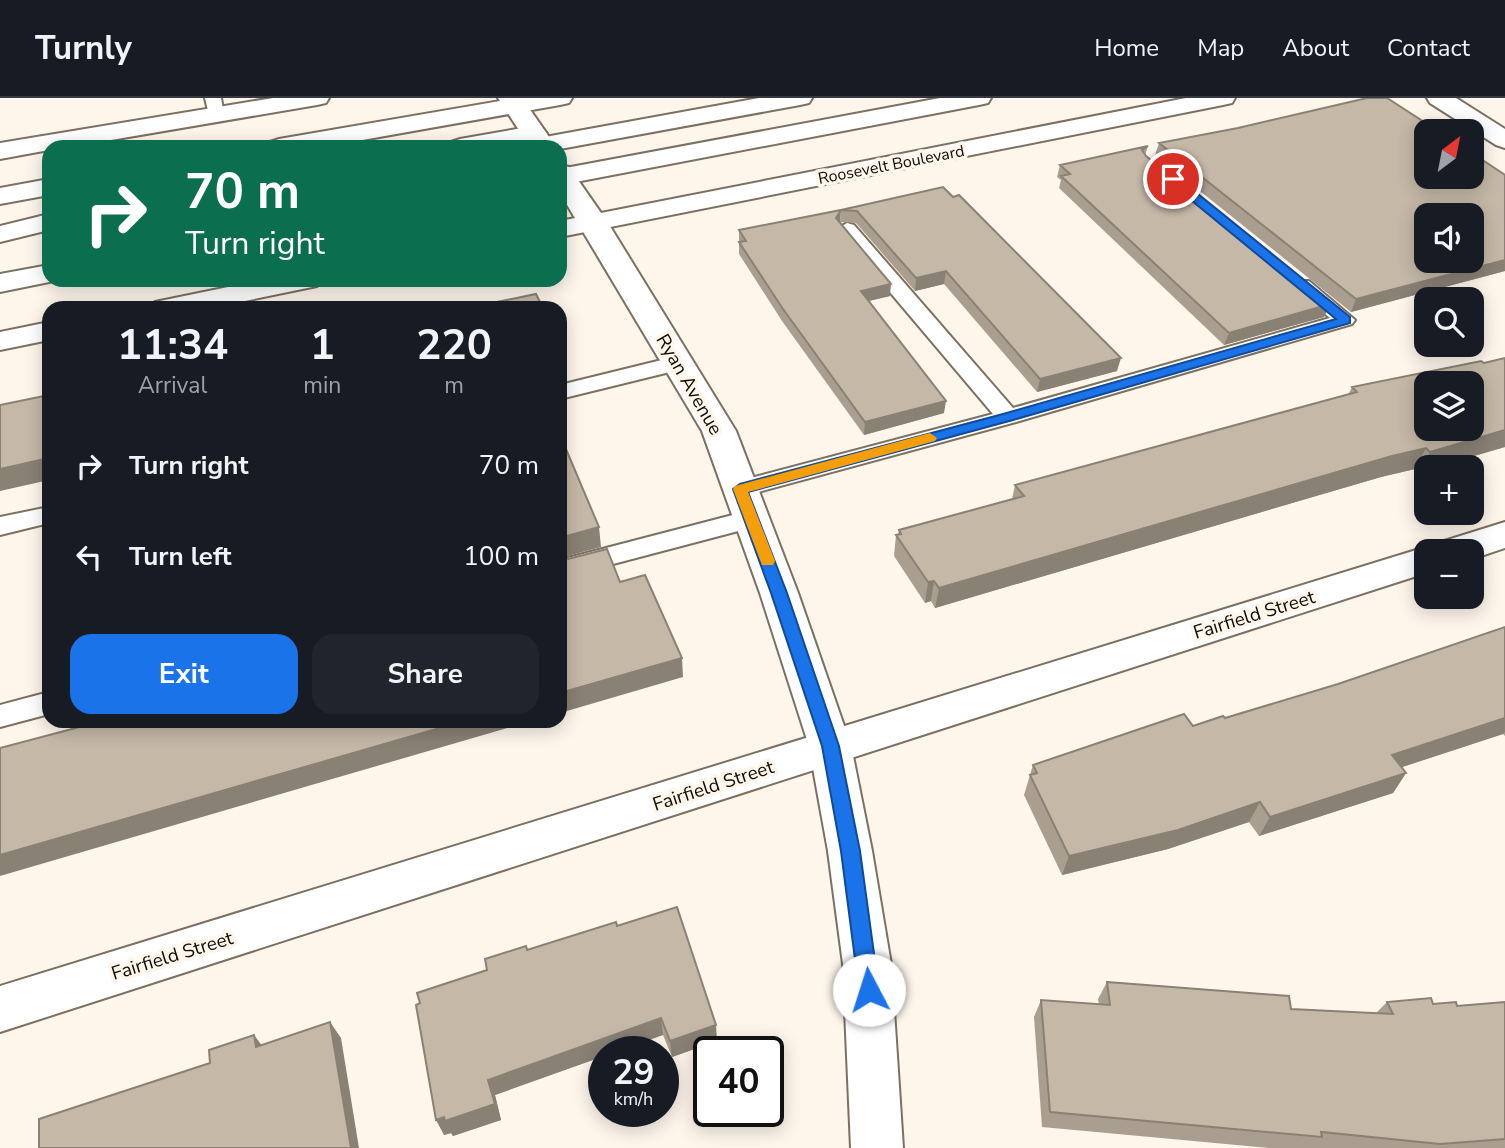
<!DOCTYPE html>
<html lang="en">
<head>
<meta charset="utf-8">
<style>
	:root { --surface:#171b24; --page:#20242c; --text:#f1f3f6; --muted:#9ea1a6; --line:#363941; --accent:#1a73e8 }
	body { margin:0; font-family:"Nunito Sans",sans-serif; background:var(--page); color:var(--text); height:100vh; display:flex; flex-direction:column; font-size:26px; white-space:nowrap }
	* { box-sizing:border-box; margin:0 }
	p { font-size:23px; color:var(--muted) }
	.icon { flex:none; width:38px; height:38px; fill:none; stroke:currentColor; stroke-width:2; stroke-linecap:round; stroke-linejoin:round }
	.map { position:relative; flex:1; overflow:hidden }
	.details { position:absolute; left:42px; top:203px; width:525px; height:427px; display:flex; flex-direction:column; background:var(--surface); border-radius:21px; box-shadow:0 4px 18px #0003 }
	.details>* { flex:none }
	.guide { position:absolute; left:42px; top:42px; width:525px; height:147px; border-radius:21px; box-shadow:0 4px 18px #0003; background:#0b6e4f; color:#fff; overflow:hidden }
	.needle { width:46px; rotate:32deg }
	.fabs { position:absolute; left:1414px; top:21px; display:grid; gap:14px }
	.fabs a { display:grid; place-items:center; width:70px; height:70px; border-radius:14px; background:var(--surface); box-shadow:0 4px 18px #0003; font-size:35px }
	.speed { position:absolute; left:588px; top:938px; display:flex; gap:14px; font-size:35px; font-weight:700; text-align:center }
	.speed>* { display:grid; place-content:center; width:91px; height:91px; border-radius:50%; background:var(--surface); box-shadow:0 4px 18px #0003; line-height:1 }
	.speed small { font-size:18px; font-weight:400 }
	.speed .limit { border:4px solid #111; border-radius:10px; background:#fff; color:#111 }
	.pin { position:absolute; display:grid; place-items:center; width:60px; height:60px; color:#fff; margin:-30px; border:4px solid #fff; border-radius:50%; box-shadow:0 2px 7px #0007 }
	.me { position:absolute; width:77px; margin:-38px; rotate:355deg; stroke-linejoin:round; filter:drop-shadow(0 0 5px #0008) }
	.turn { display:flex; align-items:center; gap:24px; height:147px; padding:0 28px; font-size:32px }
	.turn .icon { width:91px; height:91px; stroke-width:2.5 }
	.turn b { display:block; font-size:49px; line-height:60px }
	.eta { display:flex; justify-content:space-evenly; align-items:center; height:119px; text-align:center }
	.eta b { font-size:42px; font-weight:700; line-height:49px }
	.primary-button { display:flex; gap:14px; margin-top:auto; padding:14px 28px }
	.primary-button a { flex:1; height:80px; border-radius:21px; background:var(--accent); color:#fff; font-size:28px; font-weight:700; line-height:80px; text-align:center }
	.primary-button a+a { background:var(--page); color:var(--text) }
	ul { padding:0; list-style:none }
	li { display:flex; align-items:center; gap:21px; height:91px; padding:0 28px }
	li div { flex:1 }
	li b { display:block; font-size:26px }
	li em { font-style:normal }
	header { display:flex; align-items:center; gap:42px; box-sizing:border-box; height:98px; padding:0 35px; background:var(--surface); border-bottom:2px solid var(--line) }
	header strong { font-size:33px }
	nav { display:flex; gap:38px; margin-inline-start:auto; font-size:24px }
	.map>svg:first-child { display:block }
</style>
</head>
<body>
<header>
<strong>Turnly</strong>
<nav><a>Home</a><a>Map</a><a>About</a><a>Contact</a></nav>
</header>
<div class="map">
<svg width="1505" height="1050" viewBox="0 0 1505 1050">
	<rect width="100%" height="100%" fill="#fef6eb"/>
	<g fill="none" stroke-linecap="round" stroke-linejoin="round">
		<defs>
			<path id="service" d="M205,0H221L224,17L222,21H210Z
				M847,125L854,127L1013,310L1330,220L1295,191L1292,187L1295,183H1309L1355,222L1352,226L1016,324L740,399L732,397L728,391L732,385L993,316L840,135L837,131Z
				M678,258L686,260L689,265L686,270L560,301V287Z
				M49,409V425L0,437V419Z
				M752,412L761,415L764,421L761,427L560,480V462Z
				M49,594V616L0,629V607Z"/>
			<path id="minor" d="M1427,0H1456L1505,31V50L1496,47L1430,5Z
				M1505,424V450L1472,461V453H1426V475L0,934V888L1413,453L1426,449L1436,452L1441,444Z"/>
			<path id="tertiary" d="M498,0H522L556,49H530Z
				M560,67L569,69L608,125L736,333L798,495L851,648L872,753L891,866L903,1050H851L843,866L828,753L809,648L760,495L702,333L560,95Z"/>
			<path id="trunk" d="M273,0H329L326,5L317,7L70,49H49V52L0,61V45Z
				M518,0H572L569,5L560,7L323,49H266L270,44L279,41Z
				M759,0H812L809,5L800,7L560,51V49H531V44L504,49H447L451,44L460,41L534,28L543,31L547,36L545,39Z
				M940,0H991L988,5L979,7L560,87V71Z
				M1186,0H1235L1232,5L1223,7L560,139V123Z
				M49,81V97L0,106V90Z
				M49,116V132L0,144V128Z
				M49,167V182H59L0,194V176Z
				M262,182H322L317,188L211,210H151L155,204Z
				M49,224V242L0,252V234Z"/>
		</defs>
		<use href="#service" stroke="#7c7061" stroke-width="4"/>
		<use href="#minor" stroke="#7c7061" stroke-width="4"/>
		<use href="#tertiary" stroke="#7c7061" stroke-width="4"/>
		<use href="#trunk" stroke="#7c7061" stroke-width="4"/>
		<use href="#service" fill="#fff" fill-rule="evenodd"/>
		<use href="#minor" fill="#fff" fill-rule="evenodd"/>
		<use href="#tertiary" fill="#fff" fill-rule="evenodd"/>
		<use href="#trunk" fill="#fff" fill-rule="evenodd"/>
	</g>
	<path fill="#a99e90" d="M1159,45L1505,77V173L1351,214L1155,57Z
		M1148,48L1145,57L1324,219L1224,247L1059,90L1061,82L1057,79L1060,67Z
		M943,89L1117,273L1037,294L944,186L915,193L856,125L840,124L841,112Z
		M840,124L890,198L869,203L944,315L864,337L782,223L739,156V132Z
		M1505,260V349L1436,369H1426V372L1418,374L1415,371L1381,379L935,510L931,503L925,505L894,458L896,437H898L899,432L1012,401L1015,387L1348,297L1352,289L1484,265Z
		M1505,529V638L1503,636L1402,669L1406,675L1393,695L1259,738L1249,724L1168,751L1062,777L1024,697L1033,667L1225,620L1338,586Z
		M617,828L717,943L672,959L663,937L604,954V958L495,997L501,1022L453,1038L451,1035L444,1037L487,872L527,852Z
		M1107,884L1291,911L1376,915L1387,904L1457,908L1505,904V1050H1269L1042,1029L1034,919L1041,902L1099,907L1098,901Z"/>
	<path fill="#8a8175" d="M841,112L840,124L835,133L836,120Z
		M1505,162V173L1351,214L1356,201Z
		M946,173L944,186L915,193L916,180Z
		M891,186L890,198L860,205L861,193Z
		M1330,206L1324,219L1224,247L1229,235Z
		M560,248L563,267H560Z
		M1121,260L1117,273L1037,294L1040,281Z
		M946,303L944,315L864,337L865,324Z
		M1505,332V349L1436,369H1426V372L1418,374L1430,354Z
		M1426,350L1415,371L1381,379L935,510L939,490L1392,358Z
		M49,360V382L0,393V371Z
		M599,429L601,449L560,460V440Z
		M934,483L931,503L925,505L928,484Z
		M682,560L683,579L560,615V595Z
		M1505,620V634L1503,636L1378,677L1392,657Z
		M464,623H531L0,778V757Z
		M1406,675L1393,695L1259,738L1270,719Z
		M1260,704L1249,724L1168,751L1062,777L1069,758Z
		M661,920L663,937L616,954H604V958L495,997L501,1022L453,1038L451,1035L444,1037L436,1022L488,982Z
		M330,924L341,940L359,1050H351Z
		M716,927L717,943L672,959L670,943Z
		M254,937L266,953L256,949Z"/>
	<path fill="#c5b8a7" stroke="#8a8175" stroke-width="2" fill-rule="evenodd" d="M1367,0H1387L1438,33H1426V79H1472V55L1505,77V162L1356,201L1159,45L1238,30ZM1426,117H1472V163H1426Z
		M1148,48L1142,52L1146,58L1330,206L1229,235L1061,78L1070,76L1060,67Z
		M943,89L953,99L959,97L1121,260L1040,281L946,173L916,180L857,113L841,112Z
		M841,112L836,120L891,186L861,193L946,303L865,324L783,211L739,144L746,143L739,132Z
		M536,196L543,210H467Z
		M1505,260V332L1430,354L1426,350L1392,358L939,490L934,483L928,484L896,437L901,436L899,432L1024,398L1015,387L1357,294L1352,289L1481,263L1484,265ZM1426,285H1472V331H1426Z
		M49,297V360L0,371V307Z
		M560,337L599,429L560,440Z
		M607,451L620,484L645,477L682,560L560,595V463Z
		M1505,529V620L1392,657L1406,675L1270,719L1260,704L1178,732L1069,758L1030,677L1037,675L1033,667L1184,616L1193,628L1223,618L1225,620L1338,586Z
		M102,623H464L0,757V650Z
		M677,809L716,927L670,943L661,920L488,982L495,1006L445,1023L444,1019L436,1022L416,907L420,905L417,895L487,872L485,861L526,848L527,852L616,824L617,828Z
		M1107,884L1289,898L1291,911L1393,916L1387,904L1431,900L1433,906L1456,904L1457,908L1505,904V1041L1440,1046L1321,1034L1322,1039L1050,1014L1041,902L1110,907Z
		M330,924L351,1050H39V1021L210,965L209,952L254,937L256,949Z"/>
	<path fill="#1a73e8" stroke="#114b97" stroke-width="2" d="M1169,79H1177L1350,219V225L1013,322L748,394L787,495L839,648L860,753L879,892L876,899L869,901L861,899L859,892L841,753L822,648L771,495L733,391L740,386L1003,316L1336,221L1169,84Z"/>
	<path fill="#f59e0b" d="M930,335L937,340L935,343L748,394L775,463L773,467H762L733,391L735,388Z"/>
	<g text-anchor="middle" stroke-width="7" stroke-linejoin="round" paint-order="stroke">
		<g font-size="16" fill="#0f0b06" stroke="#fef6eb">
			<text transform="translate(891 66) rotate(-11)" y="6">Roosevelt Boulevard</text>
		</g>
		<g font-size="19" fill="#0f0b06" stroke="#fef6eb">
			<text transform="translate(690 286) rotate(60)" y="7">Ryan Avenue</text>
			<text transform="translate(1254 516) rotate(-17)" y="7">Fairfield Street</text>
			<text transform="translate(713 687) rotate(-18)" y="7">Fairfield Street</text>
			<text transform="translate(172 857) rotate(-17)" y="7">Fairfield Street</text>
		</g>
	</g>
</svg>
<div class="fabs">
<a><svg class="needle" viewBox="-14 -14 28 28"><path d="M0-13l5 13h-10z" fill="#e53935"/><path d="M0 13l5-13h-10z" fill="#9ea1a6"/></svg></a>
<a><svg class="icon" aria-label="sound" viewBox="0 0 24 24"><path d="M4 9h4l5-4v14l-5-4H4zM17 9q2 3 0 6"/></svg></a>
<a><svg class="icon" aria-label="search" viewBox="0 0 24 24"><circle cx="10" cy="10" r="6"/><path d="M15 15l6 6"/></svg></a>
<a><svg class="icon" aria-label="layers" viewBox="0 0 24 24"><path d="M12 4l9 5-9 5-9-5zM3 14l9 5 9-5"/></svg></a>
<a>+</a>
<a>−</a>
</div>
<div class="speed"><div>29<small>km/h</small></div><div class="limit">40</div></div>
<div class="pin" style="left:1173px;top:81px;background:#d93025"><svg class="icon" aria-label="arrive" viewBox="0 0 24 24"><path d="M6 21V4h12l-3 4 3 4H6"/></svg></div>
<svg class="me" style="left:869px;top:892px" viewBox="-20 -20 40 40"><circle r="19" fill="#fff"/><path d="M0-13L10 11 0 6-10 11z" fill="#1a73e8"/></svg>
<div class="guide">
<div class="turn"><svg class="icon" aria-label="right" viewBox="0 0 24 24"><path d="M7 20v-9h11M14 6l5 5-5 5"/></svg><div><b>70 m</b>Turn right</div></div>
</div>
<section class="details">
<div class="eta">
<div><b>11:34</b><p>Arrival</p></div>
<div><b>1</b><p>min</p></div>
<div><b>220</b><p>m</p></div>
</div>
<ul>
<li><svg class="icon" aria-label="right" viewBox="0 0 24 24"><path d="M7 20v-9h11M14 6l5 5-5 5"/></svg><div><b>Turn right</b></div><em>70 m</em></li>
<li><svg class="icon" aria-label="left" viewBox="0 0 24 24"><path d="M17 20v-9H6M10 6l-5 5 5 5"/></svg><div><b>Turn left</b></div><em>100 m</em></li>
</ul>
<div class="primary-button"><a>Exit</a><a>Share</a></div>
</section>
</div>
</body>
</html>
